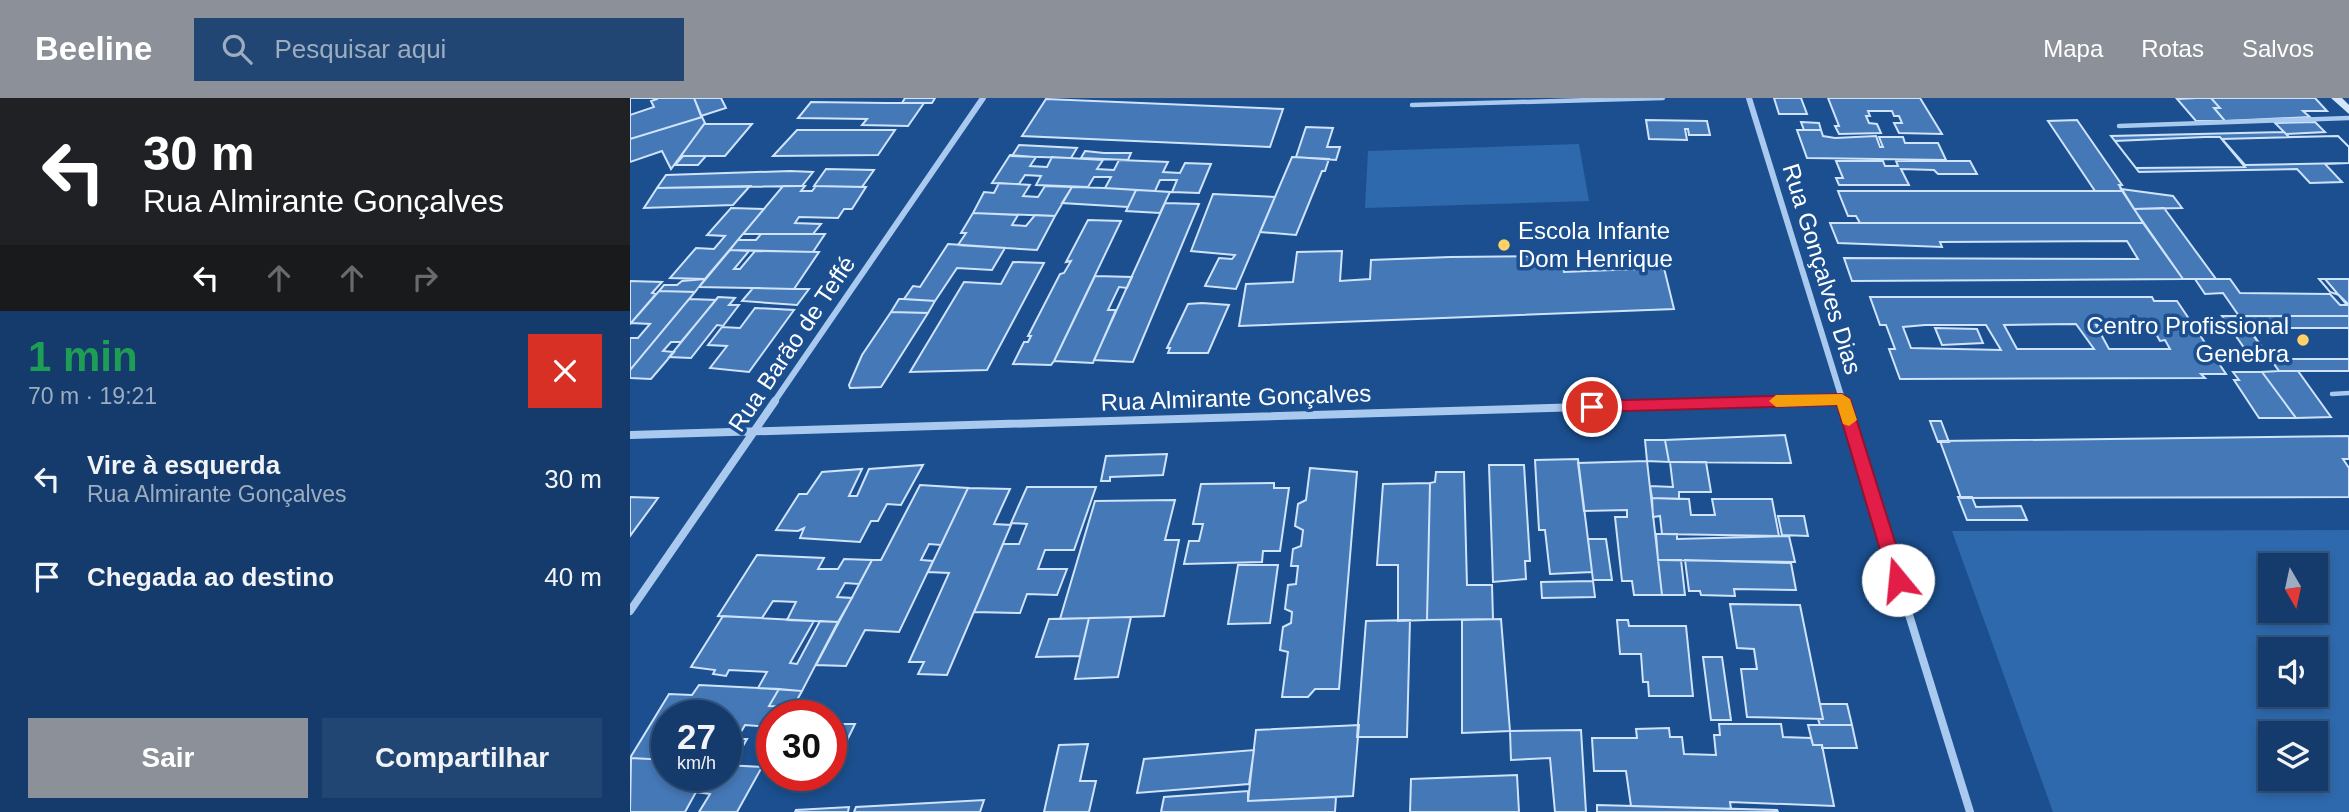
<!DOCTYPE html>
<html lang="pt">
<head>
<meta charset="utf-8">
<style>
	:root { --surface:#143b6b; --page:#214673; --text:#f1f3f6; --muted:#9dadc1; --line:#33557e; --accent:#8c9099 }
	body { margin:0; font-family:Helvetica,sans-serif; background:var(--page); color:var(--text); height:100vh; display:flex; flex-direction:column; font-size:26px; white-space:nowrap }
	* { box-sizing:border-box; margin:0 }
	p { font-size:23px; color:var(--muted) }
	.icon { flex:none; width:38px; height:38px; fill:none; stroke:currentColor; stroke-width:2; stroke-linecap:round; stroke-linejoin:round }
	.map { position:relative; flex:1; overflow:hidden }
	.details { display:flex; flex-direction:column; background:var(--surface); width:630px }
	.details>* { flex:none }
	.top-card { background:#202124; color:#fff; overflow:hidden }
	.needle { width:46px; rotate:171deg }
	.fabs { position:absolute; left:1628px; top:455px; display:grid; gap:14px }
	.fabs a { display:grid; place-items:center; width:70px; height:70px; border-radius:0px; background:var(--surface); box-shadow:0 4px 10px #0003,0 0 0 2px var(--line); font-size:35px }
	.speed { position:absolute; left:21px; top:602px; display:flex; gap:14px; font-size:35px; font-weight:700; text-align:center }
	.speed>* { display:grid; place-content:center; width:91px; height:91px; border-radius:50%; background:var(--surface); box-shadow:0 4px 10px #0003,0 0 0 2px var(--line); line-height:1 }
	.speed small { font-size:18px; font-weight:400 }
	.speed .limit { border:10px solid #d22; background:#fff; color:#111 }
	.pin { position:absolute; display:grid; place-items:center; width:60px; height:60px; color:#fff; margin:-30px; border:4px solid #fff; border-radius:50%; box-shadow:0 2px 7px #0007 }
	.me { position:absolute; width:77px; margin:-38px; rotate:343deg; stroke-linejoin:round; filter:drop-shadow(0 0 5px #0008) }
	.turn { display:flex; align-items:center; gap:24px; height:147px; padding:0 28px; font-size:32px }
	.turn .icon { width:91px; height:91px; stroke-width:2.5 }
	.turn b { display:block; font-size:49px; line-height:60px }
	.lanes { display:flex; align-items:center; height:66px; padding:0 28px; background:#0003; justify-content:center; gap:35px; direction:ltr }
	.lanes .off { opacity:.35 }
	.round { display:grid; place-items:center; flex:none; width:74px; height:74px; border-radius:0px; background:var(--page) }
	.overview { display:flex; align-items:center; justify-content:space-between; height:119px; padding:0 28px }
	h1 { font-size:42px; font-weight:600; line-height:52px; color:#1e9e55 }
	.cta { display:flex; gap:14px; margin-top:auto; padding:14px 28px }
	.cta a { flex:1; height:80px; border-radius:0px; background:var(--accent); color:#fff; font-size:28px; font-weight:600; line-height:80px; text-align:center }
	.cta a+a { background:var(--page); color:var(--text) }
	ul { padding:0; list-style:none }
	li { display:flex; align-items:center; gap:21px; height:98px; padding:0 28px }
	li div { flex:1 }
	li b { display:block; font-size:26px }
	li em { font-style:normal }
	header { display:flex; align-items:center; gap:42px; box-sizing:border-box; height:98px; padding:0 35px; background:var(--accent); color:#fff }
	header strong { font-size:33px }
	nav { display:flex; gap:38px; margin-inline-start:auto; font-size:24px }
	.search { width:490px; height:63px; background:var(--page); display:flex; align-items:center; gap:18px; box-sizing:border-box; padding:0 24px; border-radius:0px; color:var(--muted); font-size:26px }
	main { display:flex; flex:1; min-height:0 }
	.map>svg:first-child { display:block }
</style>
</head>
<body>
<header>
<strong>Beeline</strong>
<div class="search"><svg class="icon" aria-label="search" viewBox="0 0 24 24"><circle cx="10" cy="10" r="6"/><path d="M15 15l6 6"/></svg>Pesquisar aqui</div>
<nav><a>Mapa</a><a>Rotas</a><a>Salvos</a></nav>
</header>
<main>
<section class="details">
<div class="top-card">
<div class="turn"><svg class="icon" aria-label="left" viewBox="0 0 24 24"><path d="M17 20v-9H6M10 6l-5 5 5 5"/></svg><div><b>30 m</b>Rua Almirante Gonçalves</div></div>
<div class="lanes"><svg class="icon" aria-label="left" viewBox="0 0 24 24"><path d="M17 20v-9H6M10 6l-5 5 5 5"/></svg><svg class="icon off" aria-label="ahead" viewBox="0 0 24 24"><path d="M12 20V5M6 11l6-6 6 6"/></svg><svg class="icon off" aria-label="ahead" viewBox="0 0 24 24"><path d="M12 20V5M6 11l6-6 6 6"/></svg><svg class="icon off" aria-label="right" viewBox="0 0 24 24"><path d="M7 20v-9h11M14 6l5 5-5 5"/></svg></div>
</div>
<div class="overview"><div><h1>1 min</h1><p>70 m · 19:21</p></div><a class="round" style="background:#d93025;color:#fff"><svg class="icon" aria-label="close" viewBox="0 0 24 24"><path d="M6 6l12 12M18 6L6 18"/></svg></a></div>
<ul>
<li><svg class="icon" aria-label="left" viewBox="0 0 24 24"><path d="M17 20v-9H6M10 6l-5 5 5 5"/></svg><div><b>Vire à esquerda</b><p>Rua Almirante Gonçalves</p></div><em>30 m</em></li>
<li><svg class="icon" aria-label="arrive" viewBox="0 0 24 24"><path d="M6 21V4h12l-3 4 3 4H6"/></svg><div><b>Chegada ao destino</b></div><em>40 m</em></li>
</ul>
<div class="cta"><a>Sair</a><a>Compartilhar</a></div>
</section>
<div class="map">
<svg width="1719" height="714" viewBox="0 0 1719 714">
	<rect width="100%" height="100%" fill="#1b4f8f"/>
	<path fill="#2e69ad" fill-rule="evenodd" d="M949,46L959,103L735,110L738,53Z
		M1719,432V714H1423L1322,433ZM1640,467H1685V513H1640ZM1640,551H1685V597H1640ZM1640,635H1685V681H1640Z"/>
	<path fill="#4478b7" stroke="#cfe3fa" stroke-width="2" fill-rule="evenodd" d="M0,0H64L72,19L0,41Z
		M0,0H27V1L21,3L24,9L0,17Z
		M64,0H91L96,10L71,18Z
		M275,0H305L302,5H272Z
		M1144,0H1171L1177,16H1149Z
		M1198,0H1290L1312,36L1269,35L1264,25H1272L1269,18H1264L1262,13H1238L1240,18H1236L1239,25L1247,26L1251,35L1209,36L1205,28H1209Z
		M1567,0H1581L1590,10H1584L1595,23H1566L1547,1Z
		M1581,0H1685L1697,13H1673L1680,19L1595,23L1584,10H1590Z
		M416,1L653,11L640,49L392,38Z
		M181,4L256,5H294L278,28L232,27L237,21L168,20Z
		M72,19L75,25L41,71L32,53L0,64V41Z
		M1016,22L1077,23L1080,37H1059L1058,31H1055L1057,42L1019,41Z
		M1447,22L1492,87H1489L1493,93H1465L1418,23Z
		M1171,24L1189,25L1191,32H1174Z
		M1685,24L1695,34L1656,36L1645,25Z
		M74,26H122L95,58H51Z
		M676,29L703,30L697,49H710L706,62L666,59Z
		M167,32H265L248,57L143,58Z
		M1167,32H1191L1193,38L1205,40L1246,38L1250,49H1253L1249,39H1273L1275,45H1308L1316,62L1177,60Z
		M1654,34L1659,39L1708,38L1719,49V65L1695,66L1712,84L1680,85L1667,71L1509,74L1481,38Z
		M1708,38L1719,49V65L1615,67L1592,41Z
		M1575,39H1590L1615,69L1506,70L1485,43Z
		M389,47L447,50L441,60L382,58Z
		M455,53L474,55H501L498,62L451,60Z
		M380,57L406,59L400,68L417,69L422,59L473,62L467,71L484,72L489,62L538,64L533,74L550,75L555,65L581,66L569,95L542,94L547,82H530L525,93L475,90L481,79H464L458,89L406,87L411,78L395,77L389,86L362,85Z
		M53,58H76L68,67H45Z
		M662,59L699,61L695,73H692L666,137L630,134Z
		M1206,63H1253L1255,68H1268L1266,63H1340L1347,76H1308L1304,72L1271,71L1279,87H1209L1206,80H1213Z
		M196,71L244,72L232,89L184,88Z
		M160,73L183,74L172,88L27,90L36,77Z
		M369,85L400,87L393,98L408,99L415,88L442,89L425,118L343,115L354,94L364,95Z
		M120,88L103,107L14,110L27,90Z
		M153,88H175L171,93H182L186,88L236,89L222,111H214L208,120L169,119L165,125L191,126L183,136H113Z
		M442,89L475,90L506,92L498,109L432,105Z
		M1491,91L1543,98L1552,110L1504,111Z
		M506,92L525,93L540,94L530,115L496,113Z
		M1208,93H1493L1513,125H1230L1226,118H1218Z
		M583,96L645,99L606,191L575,188L589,160L602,161L605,157L561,153Z
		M535,105L569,106L503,264L464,262Z
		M101,110L134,111L75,181L40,180L66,150L84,151L95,138L77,137Z
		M1534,110L1586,181H1553L1504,111Z
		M343,115L388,117L382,127L396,128L405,117L425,118L407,152L328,147L336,135H331Z
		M458,122L491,123L424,263L421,267L383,266L394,244H398L401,238H398L430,176L434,175L441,163L436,164Z
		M1200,125H1513L1553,181L1222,183L1214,160L1508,161L1497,143L1310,144L1312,149L1208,145Z
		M131,136H195L183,154L100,152L108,142H126Z
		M318,146L375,150L362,172L327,170L305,203L274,201L283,188L290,189Z
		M100,152L119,153L104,171H110L125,153L189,154L164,191L69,189Z
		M712,153L710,183L740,181L741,162L820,159L932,158L934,174L1034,170L1044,211L609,228L616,186L663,184L667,154Z
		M383,164L414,165L357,272L280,274L334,184L371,186Z
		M465,178L502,179L497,190L489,189L478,212H486L463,265L424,263Z
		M75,181L65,194L29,193L34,187H47L52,183Z
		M1565,181H1600L1610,195L1700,196L1710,207H1719V218H1609L1593,195L1575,196Z
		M1689,181H1719V207L1709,197L1700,194Z
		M1689,181H1719V207L1709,197L1700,194Z
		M1695,181H1719V207H1717Z
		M0,183L32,184L22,195L26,196L0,226Z
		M123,190L164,191H179L167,207L112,203Z
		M29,193L65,194L0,272V240H8L20,226L1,225Z
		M88,199L105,200L99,207H109L93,228L87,227L61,260L39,259Z
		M1240,199H1522L1524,203H1547L1596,276H1571L1575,280L1270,281L1259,251H1265L1256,227H1250ZM1446,226L1464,251H1387L1374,227ZM1520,226L1530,243L1535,242L1540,251H1479L1466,227ZM1295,227H1356L1371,252L1281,250L1273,229Z
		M59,201L86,202L51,244H41L33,253L44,254L21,281L0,280V272Z
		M269,201H274L305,203L298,215L261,214Z
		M572,205L599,207L578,255H538L540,250H537L558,206Z
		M125,210L164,212L119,274L80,270L97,248L78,247L92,229L110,230Z
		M261,214L298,215L251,289L220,290L219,287L232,257Z
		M1592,218H1610L1635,254H1617Z
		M1610,218H1719V273H1649Z
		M1305,230L1347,231L1353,245L1312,247Z
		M1618,230H1719V261H1640Z
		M1649,273H1668L1701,319L1666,320L1632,274Z
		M1603,274H1632L1666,320H1629L1604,282H1609Z
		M1300,323H1311L1319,344H1308Z
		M1155,337L1161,365L1039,364L1035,342Z
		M1719,338V361H1713L1719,370V399L1331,400L1310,343Z
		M1015,342H1035L1039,364L1017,363Z
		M537,356L533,377L480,379V383H471L476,358Z
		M948,361L962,474L920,476L915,432H909L905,362Z
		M1017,363L1032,497H1004L1002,483H992L985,419H997V412L954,413L948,365Z
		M1040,364H1076L1081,394H1049V401L1022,400L1020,388L1043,389Z
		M293,367L271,407L257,406L248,423H241L230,444L170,440L174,430L168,433L146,432L169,396H177L192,374L232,371L219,398H227L239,371Z
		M859,367H894L900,463H895L896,481L863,484Z
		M680,370L727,374L709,591H685L678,599H652L658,554L650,552L653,529L661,525L662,514L655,511L658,487L666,486L668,468H661L663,451L671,448L673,432L665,428L668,406L676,402Z
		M806,374H834L837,487H862L863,521L797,522L800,385L805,384Z
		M644,385V390H659L650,453H633L632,464L554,466L559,443H569L573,426H563L571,386Z
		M800,385L797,522L768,523V467H747L753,386Z
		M290,387L338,390L311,447L299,446L291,462L303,463L269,534L235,532L216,568L186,567L242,462H251Z
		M397,389H466L444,452H415L408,471H437L427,497L397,496L390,515L344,514L373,446H389L397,426L381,425Z
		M338,390L380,391L364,426L381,427L317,577L288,576L294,564H279L319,475L298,474Z
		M0,399L28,400L0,438Z
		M1328,399H1342L1346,409L1391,408L1397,422H1337Z
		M1022,400L1059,401L1061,417H1085L1082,401H1142L1149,438L1032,436L1030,418L1023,419Z
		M545,402L535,442H549L534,518L430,521L465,403Z
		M1148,418H1174L1178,438L1152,437Z
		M1026,436H1047V441L1159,438L1165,464L1028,462Z
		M958,441H976L982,482H963Z
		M127,457L194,460L188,471H208L214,461L242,462L229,486L215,485L207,499L222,500L208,524L157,522L166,504L143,503L132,520L88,518Z
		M1028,462H1051L1055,497H1032Z
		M1055,462L1161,465L1166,492L1104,491L1105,498L1071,497L1070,493H1059Z
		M608,467H648L640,525L598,526Z
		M963,483L965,499L912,500L911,484Z
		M1100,506L1170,507L1193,621L1117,619L1111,571H1127L1124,551L1107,550Z
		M93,518L184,523L160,565L167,566L190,523L208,524L172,593L128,590L137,574L99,572L96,578L83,576L85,572L61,569Z
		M501,519L488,579L445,581L459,520Z
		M459,520L450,558L406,559L419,521Z
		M871,521L880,633L832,635V522Z
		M780,522L777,639H727L736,523Z
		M987,522H998L999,528H1056L1063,598H1019L1018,584H1013L1011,556H990Z
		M1073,559H1092L1101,622H1081Z
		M69,587L149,591L139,608L163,609L159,618H142V629L115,627L107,641H117L102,667H96V618H37V662L0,660L39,596L62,597Z
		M149,591L172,593L163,609L139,608Z
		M1190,606H1217L1222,627H1190L1188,621H1193Z
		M201,626H225L208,661L201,660Z
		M1089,626H1151L1153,639L1181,640L1183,647H1192L1204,708L1100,704L1101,711L1001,708L996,673H964L962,640H1007L1006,631L1039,630L1040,639H1052L1054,656L1086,657L1084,637H1090Z
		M729,627L723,698L618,703L626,632Z
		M1178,627H1222L1227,650H1192V647H1183Z
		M951,632L956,714H925L920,660L881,662L880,633Z
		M458,646L450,683H466L459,714H414L429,647Z
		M624,652L619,686L507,695L514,661Z
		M1,660L37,662V677H96V667L132,669L107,714H69L80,696L66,694L55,714H0Z
		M887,677L889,714H780L781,681Z
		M618,693V703L706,699L705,714H531L534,699Z
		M354,702L350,714H224L226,709Z
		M967,707L1147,712L1148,714H967Z
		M219,709L218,714H165L166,712Z"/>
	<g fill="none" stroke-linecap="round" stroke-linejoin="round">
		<path stroke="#a9c9ee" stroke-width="4.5" d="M782,7L1033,0
			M1489,28L1719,20
			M1702,296L1719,295"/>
		<path stroke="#a9c9ee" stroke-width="6" d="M1119,0L1213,304
			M144,304L353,0
			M1100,304L1212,301"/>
		<path stroke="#a9c9ee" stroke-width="8" d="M1213,303L1340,714
			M0,337L1159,303
			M0,513L145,303"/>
		<path fill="#d6e6fa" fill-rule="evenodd" d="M1701,0H1712L1719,7V16Z"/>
	</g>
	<path fill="#e11d48" stroke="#92132f" stroke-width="2" d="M1212,296L1220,301L1277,482L1268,489L1259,482L1207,307L962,314L954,309L962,303Z"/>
	<path fill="#f59e0b" d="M1212,296L1220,301L1227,322L1219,328L1213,326L1207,307L1146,309L1139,303L1146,297Z"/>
	<g fill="#ffd166" stroke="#1b4f8f" stroke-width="2.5">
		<circle cx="874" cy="147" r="7"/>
		<circle cx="1673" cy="242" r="7"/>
	</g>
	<g text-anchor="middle" stroke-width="7" stroke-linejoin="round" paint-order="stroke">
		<g font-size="24" fill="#fff" stroke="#1b4f8f" text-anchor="start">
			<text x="888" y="141">Escola Infante<tspan x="888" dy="28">Dom Henrique</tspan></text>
			<text x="1659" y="236" text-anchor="end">Centro Profissional<tspan x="1659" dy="28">Genebra</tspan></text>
		</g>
		<g font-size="24" fill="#fff" stroke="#1b4f8f">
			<text transform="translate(1192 171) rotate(73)" y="8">Rua Gonçalves Dias</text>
			<text transform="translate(162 246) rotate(-56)" y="8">Rua Barão de Teffé</text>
			<text transform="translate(606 300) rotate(-2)" y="8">Rua Almirante Gonçalves</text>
		</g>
	</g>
</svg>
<div class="fabs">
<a><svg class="needle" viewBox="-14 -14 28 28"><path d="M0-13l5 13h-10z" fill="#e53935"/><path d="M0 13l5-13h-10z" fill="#9dadc1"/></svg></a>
<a><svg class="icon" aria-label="sound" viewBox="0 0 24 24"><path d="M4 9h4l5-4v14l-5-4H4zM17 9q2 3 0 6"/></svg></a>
<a><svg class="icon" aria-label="layers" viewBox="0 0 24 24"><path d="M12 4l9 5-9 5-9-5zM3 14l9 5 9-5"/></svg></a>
</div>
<div class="speed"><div>27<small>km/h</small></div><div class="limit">30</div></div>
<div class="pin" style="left:962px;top:309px;background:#d93025"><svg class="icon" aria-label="arrive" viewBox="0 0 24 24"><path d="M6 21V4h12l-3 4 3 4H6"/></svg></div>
<svg class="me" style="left:1268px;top:482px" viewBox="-20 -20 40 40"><circle r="19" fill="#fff"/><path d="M0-13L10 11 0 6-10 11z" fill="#e11d48"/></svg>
</div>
</main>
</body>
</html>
